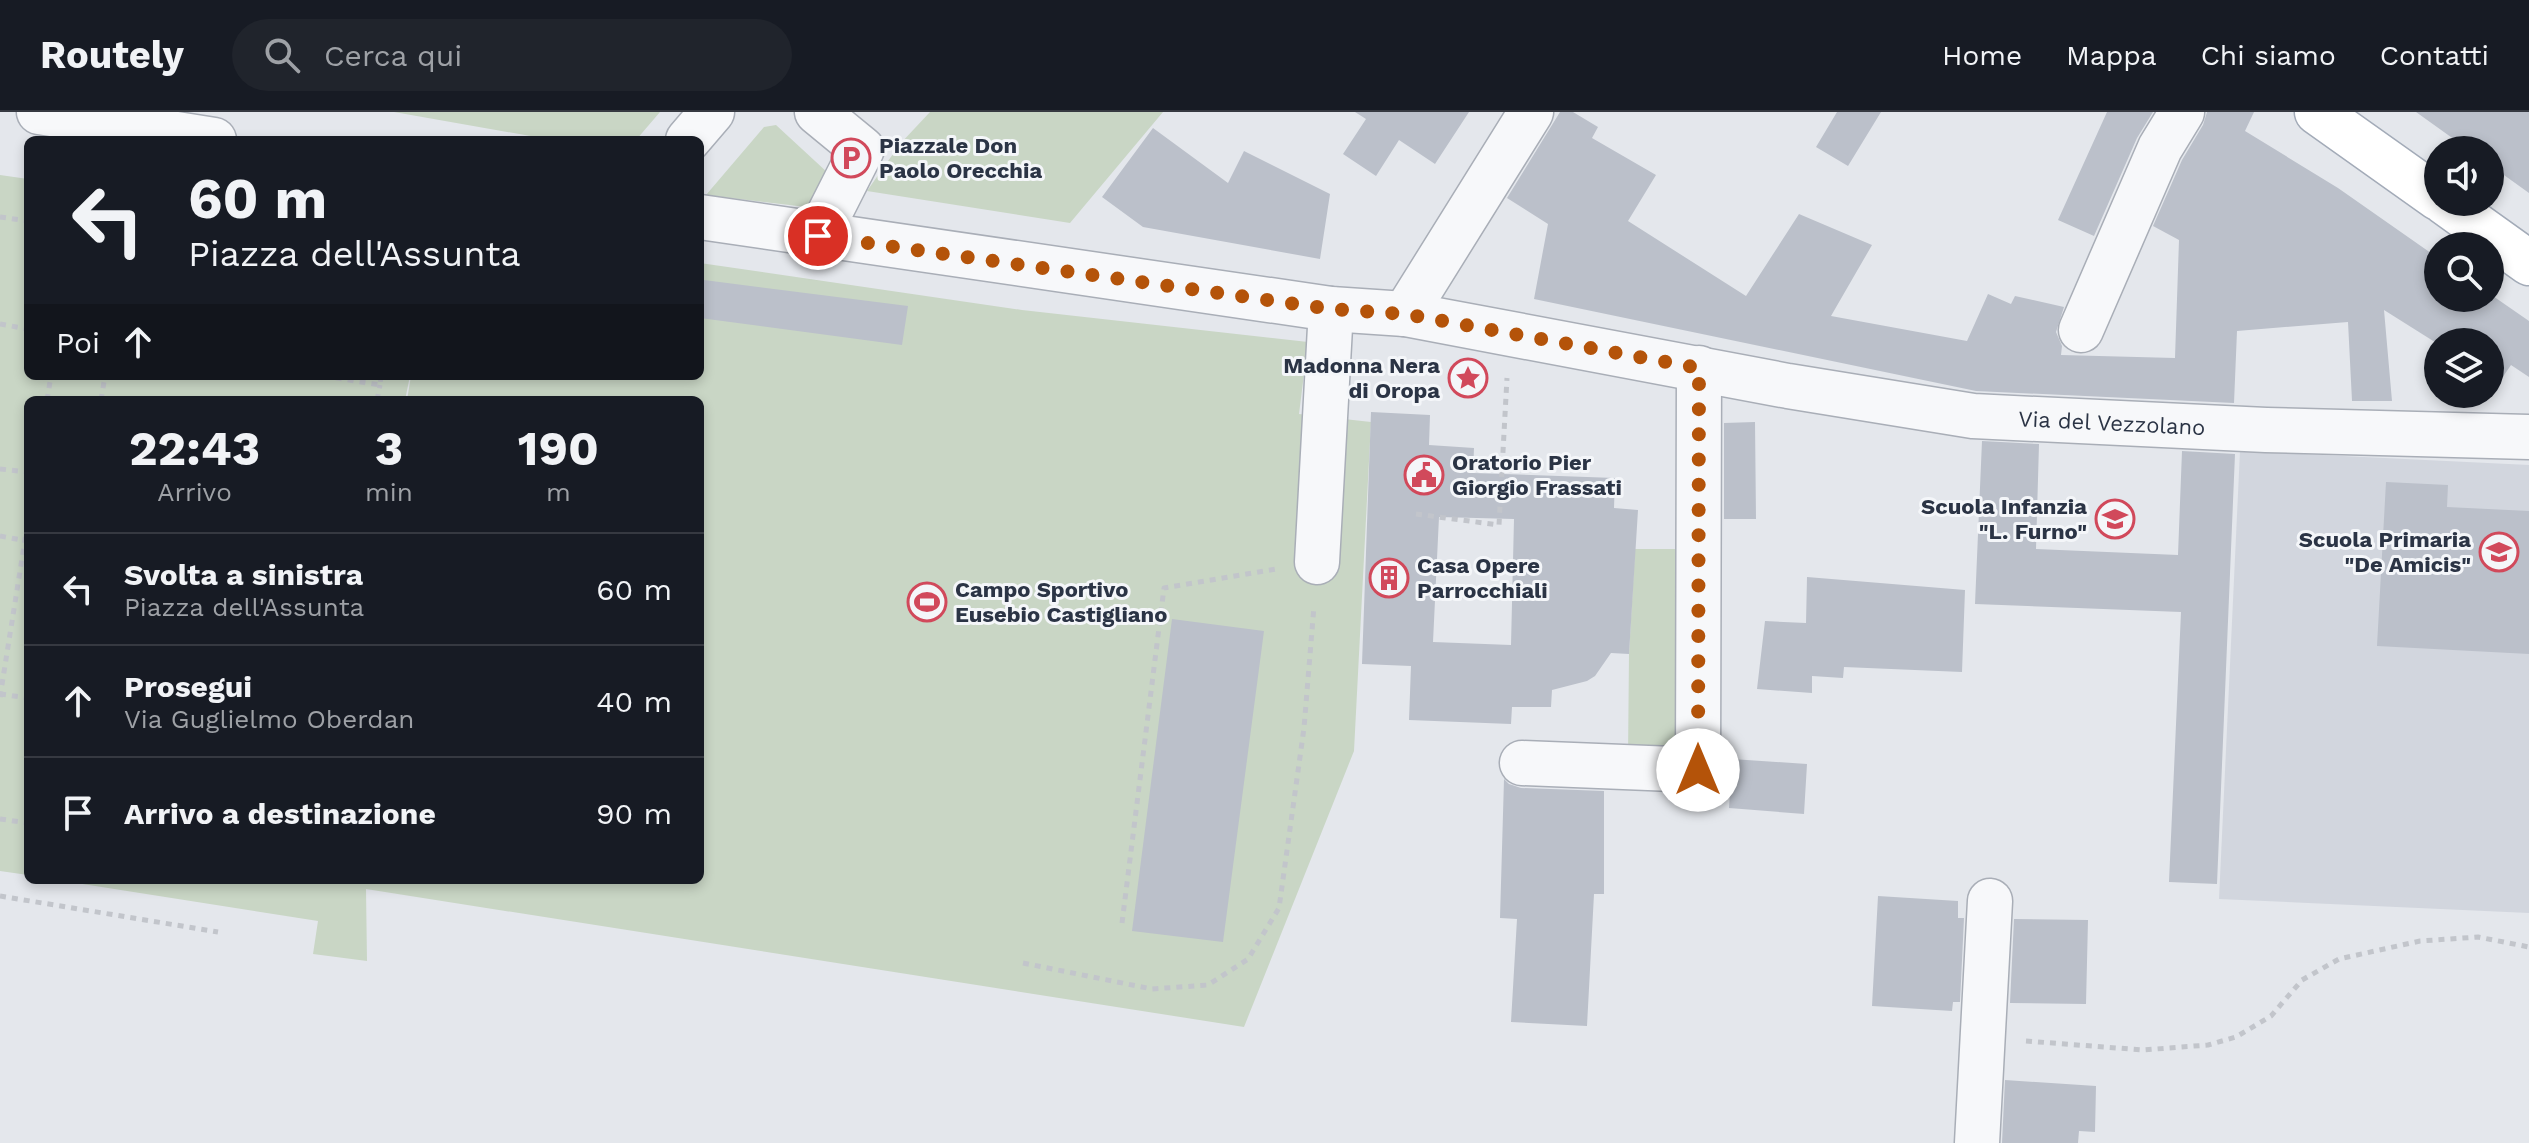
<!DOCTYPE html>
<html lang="it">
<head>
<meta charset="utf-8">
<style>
	:root { --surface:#171b24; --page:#20242c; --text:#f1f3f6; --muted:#9ea1a6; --line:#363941 }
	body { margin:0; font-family:"Work Sans",sans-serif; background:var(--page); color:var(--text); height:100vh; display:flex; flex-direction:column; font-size:30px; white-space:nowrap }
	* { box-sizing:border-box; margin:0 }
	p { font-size:26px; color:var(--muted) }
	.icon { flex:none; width:44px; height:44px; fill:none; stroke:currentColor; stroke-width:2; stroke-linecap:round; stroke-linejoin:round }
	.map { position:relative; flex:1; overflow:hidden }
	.side { position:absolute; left:24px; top:284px; width:680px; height:488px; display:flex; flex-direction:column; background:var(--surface); border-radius:12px; box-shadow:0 4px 12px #0003 }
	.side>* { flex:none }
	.banner { position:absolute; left:24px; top:24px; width:680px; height:244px; border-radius:12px; box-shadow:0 4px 12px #0003; background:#171b24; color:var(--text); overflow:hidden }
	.controls { position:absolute; left:2424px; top:24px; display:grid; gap:16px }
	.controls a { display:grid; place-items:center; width:80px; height:80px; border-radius:50%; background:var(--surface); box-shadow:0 4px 12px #0003; font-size:40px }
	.pin { position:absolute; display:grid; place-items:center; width:68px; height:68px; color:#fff; margin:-34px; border:4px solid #fff; border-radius:50%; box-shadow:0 2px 8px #0007 }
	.me { position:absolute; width:88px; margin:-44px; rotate:0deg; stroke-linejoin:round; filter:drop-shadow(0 0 6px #0008) }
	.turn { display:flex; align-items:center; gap:28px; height:168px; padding:0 32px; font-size:36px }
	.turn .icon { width:104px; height:104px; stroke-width:2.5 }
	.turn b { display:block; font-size:56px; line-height:68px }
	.then { display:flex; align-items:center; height:76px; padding:0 32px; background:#0003; gap:16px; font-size:30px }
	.eta { display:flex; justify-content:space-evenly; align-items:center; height:136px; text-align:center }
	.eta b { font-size:48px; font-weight:700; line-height:56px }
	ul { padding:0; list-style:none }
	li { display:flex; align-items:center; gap:24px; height:112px; padding:0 32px; border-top:2px solid var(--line) }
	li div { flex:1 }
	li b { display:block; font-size:30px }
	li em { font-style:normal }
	header { display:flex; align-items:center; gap:48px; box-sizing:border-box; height:112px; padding:0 40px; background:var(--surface); border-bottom:2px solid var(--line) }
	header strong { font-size:38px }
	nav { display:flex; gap:44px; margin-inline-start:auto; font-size:28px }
	.search { width:560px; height:72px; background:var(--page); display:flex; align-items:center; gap:20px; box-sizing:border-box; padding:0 28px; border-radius:44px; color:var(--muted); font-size:30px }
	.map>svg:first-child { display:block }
</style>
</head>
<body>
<header>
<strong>Routely</strong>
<div class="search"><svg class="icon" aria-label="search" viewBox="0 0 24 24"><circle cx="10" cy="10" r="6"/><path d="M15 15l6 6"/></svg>Cerca qui</div>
<nav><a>Home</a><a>Mappa</a><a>Chi siamo</a><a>Contatti</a></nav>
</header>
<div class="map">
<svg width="2529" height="1031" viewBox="0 0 2529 1031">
	<rect width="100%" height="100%" fill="#e4e7ec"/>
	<path fill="#d2d6de" d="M2240,339L2529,353V801L2219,787Z"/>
	<path fill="#c9d6c5" d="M394,0H660L636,28H553Z
		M930,0H1163L1070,111L867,79L900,32Z
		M776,13L828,61L823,97L706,83L764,15Z
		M0,63L28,67V264H410L405,288H28V763L0,759Z
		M700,151L1022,198L1308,230L1299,302L1371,310L1354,639L1244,915L366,777L367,849L313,842L318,809L57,768H700V288H407L411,264H700Z
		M1635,437H1694V634L1628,645L1629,542Z"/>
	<path fill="#bbc0ca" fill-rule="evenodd" d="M1355,0H1469L1435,52L1399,28L1376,64L1343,42L1366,7Z
		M1560,0H1573L1598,15L1592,26L1656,63L1628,109L1746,184L1799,102L1872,133L1831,204L1967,229L1988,182L2011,192L2015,184L2064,195L2056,220L2062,234L2061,243L2175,246L2179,128L2153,114L2182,48L2203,13L2207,0H2254L2245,19L2338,76L2438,146V186H2490V182L2529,209V265L2511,253L2500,269L2490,262V230H2444L2438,226V232L2384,198L2392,289H2352L2348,210L2237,219L2234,291L1976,279L1534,187L1548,112L1507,86Z
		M1837,0H1881L1848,54L1816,35Z
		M2107,0H2153L2137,26L2094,124L2058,108Z
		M2416,0H2529V81L2490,53V38H2469Z
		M1153,16L1228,71L1244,39L1330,82L1320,147L1143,115L1102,85Z
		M704,168L908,194L902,233L700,206Z
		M1371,300L1430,303L1429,333L1474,336L1473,361L1615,366L1614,396L1638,398L1629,542L1611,541L1595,564L1587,569L1552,578L1551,595H1512L1511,612L1409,608L1411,554L1362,552ZM1439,405L1514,407L1511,533L1433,530Z
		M1755,310L1756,407H1724V311Z
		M1982,329L2039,332L2036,437L2178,443L2182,339L2235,342L2217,772L2169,770L2181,500L1975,492Z
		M2386,370L2448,373L2447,395L2529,399V542L2377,534Z
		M1807,465L1965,478L1962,560L1844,555L1843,566L1812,564V581L1757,577L1765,509L1806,511Z
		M1172,507L1264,519L1223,830L1132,819Z
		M1732,647L1807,652L1804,702L1729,696Z
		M1504,667L1509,672L1521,676L1604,679V782H1594L1587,914L1511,910L1517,807L1500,806Z
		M1878,784L1958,789V806H1964L1960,890H1953L1952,899L1872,894Z
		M2014,807L2088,808L2086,892L2010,891Z
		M2005,968L2096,974L2095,1020L2079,1019L2078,1031H2002Z"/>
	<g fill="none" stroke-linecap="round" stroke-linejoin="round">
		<defs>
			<g id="minor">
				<path d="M39,0L214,28"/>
				<path d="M817,0L862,37L818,124"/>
				<path d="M688,28L712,0"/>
				<path id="s1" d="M700,105L1331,197L1405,202L1788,274L1973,304L2266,318L2529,325"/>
				<path d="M1405,202L1531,0"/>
				<path d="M2081,218L2160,36L2182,0"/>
				<path d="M1317,450L1331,197"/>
				<path d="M1522,651L1698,658L1699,256"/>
				<path d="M1977,1031L1990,789"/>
			</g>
			<path id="major" d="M2317,0L2438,86
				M2444,90L2529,151"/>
		</defs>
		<use href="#minor" stroke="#a9aeb7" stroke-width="47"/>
		<use href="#major" stroke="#a3abb8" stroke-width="47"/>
		<path stroke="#c2c5cb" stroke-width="5" stroke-dasharray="6 6" stroke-linecap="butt" d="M0,105L28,109
			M0,212L28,217
			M324,264L380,273L381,264
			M47,288L51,264
			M101,288L105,264
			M377,288L380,273
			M0,357L28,360
			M1416,402L1499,413L1507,266
			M0,424L27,429
			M0,582L28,586
			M0,585L28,409
			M0,707L28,711
			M0,784L218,820
			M1122,811L1164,476L1276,457
			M1023,851L1152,877L1208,873L1248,847L1279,796L1304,616L1314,494
			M2026,929L2143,938L2208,933L2236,925L2271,904L2302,868L2339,847L2420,829L2478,825L2529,835"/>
		<use href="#minor" stroke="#f7f8fa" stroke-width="44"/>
		<use href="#major" stroke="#fff" stroke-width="44"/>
	</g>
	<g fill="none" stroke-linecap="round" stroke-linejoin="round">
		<path stroke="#b45309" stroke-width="14" stroke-dasharray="0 25.2" d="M818,124L1331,197L1405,202L1699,256L1698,658"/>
	</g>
	<defs>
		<symbol id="parking-ring" viewBox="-11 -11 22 22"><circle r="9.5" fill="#f4f6f9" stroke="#d1495b" stroke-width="1.5"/><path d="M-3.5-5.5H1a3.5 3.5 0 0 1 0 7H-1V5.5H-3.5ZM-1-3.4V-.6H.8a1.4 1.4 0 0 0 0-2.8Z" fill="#d1495b"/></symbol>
		<symbol id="sight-ring" viewBox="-11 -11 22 22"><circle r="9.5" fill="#f4f6f9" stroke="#d1495b" stroke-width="1.5"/><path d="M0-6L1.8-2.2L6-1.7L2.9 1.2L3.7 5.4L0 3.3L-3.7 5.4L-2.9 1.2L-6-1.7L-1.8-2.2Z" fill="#d1495b"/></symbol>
		<symbol id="civic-ring" viewBox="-11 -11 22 22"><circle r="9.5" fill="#f4f6f9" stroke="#d1495b" stroke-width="1.5"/><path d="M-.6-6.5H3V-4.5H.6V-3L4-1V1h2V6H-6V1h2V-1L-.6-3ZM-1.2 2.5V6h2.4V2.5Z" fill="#d1495b"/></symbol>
		<symbol id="school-ring" viewBox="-11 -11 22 22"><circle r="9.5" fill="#f4f6f9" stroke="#d1495b" stroke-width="1.5"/><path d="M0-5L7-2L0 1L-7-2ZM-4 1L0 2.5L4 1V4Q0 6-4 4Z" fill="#d1495b"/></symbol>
		<symbol id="building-ring" viewBox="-11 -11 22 22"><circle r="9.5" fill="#f4f6f9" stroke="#d1495b" stroke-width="1.5"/><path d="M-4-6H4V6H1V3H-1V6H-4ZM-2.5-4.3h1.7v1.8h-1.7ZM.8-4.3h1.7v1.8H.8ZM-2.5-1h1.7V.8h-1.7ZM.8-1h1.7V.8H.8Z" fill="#d1495b"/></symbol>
		<symbol id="stadium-ring" viewBox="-11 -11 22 22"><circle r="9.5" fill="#f4f6f9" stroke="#d1495b" stroke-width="1.5"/><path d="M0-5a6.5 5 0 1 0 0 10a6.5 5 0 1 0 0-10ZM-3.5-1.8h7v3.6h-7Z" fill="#d1495b"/></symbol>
	</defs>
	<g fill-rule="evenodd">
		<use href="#parking-ring" x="829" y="24" width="44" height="44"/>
		<use href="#sight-ring" x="1446" y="244" width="44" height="44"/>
		<use href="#civic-ring" x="1402" y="341" width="44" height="44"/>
		<use href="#school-ring" x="2093" y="385" width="44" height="44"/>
		<use href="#school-ring" x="2477" y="418" width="44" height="44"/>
		<use href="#building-ring" x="1367" y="444" width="44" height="44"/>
		<use href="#stadium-ring" x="905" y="468" width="44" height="44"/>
	</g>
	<g text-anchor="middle" stroke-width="6" stroke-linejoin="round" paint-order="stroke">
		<g font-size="22" font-weight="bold" fill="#2b3445" stroke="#f4f6f9" text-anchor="start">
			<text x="879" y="41">Piazzale Don<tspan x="879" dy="25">Paolo Orecchia</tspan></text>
			<text x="1440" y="261" text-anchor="end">Madonna Nera<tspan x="1440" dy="25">di Oropa</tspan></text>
			<text x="1452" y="358">Oratorio Pier<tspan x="1452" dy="25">Giorgio Frassati</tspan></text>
			<text x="2087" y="402" text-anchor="end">Scuola Infanzia<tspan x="2087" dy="25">"L. Furno"</tspan></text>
			<text x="2471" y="435" text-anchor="end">Scuola Primaria<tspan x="2471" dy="25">"De Amicis"</tspan></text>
			<text x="1417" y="461">Casa Opere<tspan x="1417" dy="25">Parrocchiali</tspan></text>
			<text x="955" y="485">Campo Sportivo<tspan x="955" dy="25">Eusebio Castigliano</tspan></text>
		</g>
		<g font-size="22" fill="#2b3445" stroke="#f4f6f9">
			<text dy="8" stroke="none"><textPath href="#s1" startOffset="1428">Via del Vezzolano</textPath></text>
		</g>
	</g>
</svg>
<div class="controls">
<a><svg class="icon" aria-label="sound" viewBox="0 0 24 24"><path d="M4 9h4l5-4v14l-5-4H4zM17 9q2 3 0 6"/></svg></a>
<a><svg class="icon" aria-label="search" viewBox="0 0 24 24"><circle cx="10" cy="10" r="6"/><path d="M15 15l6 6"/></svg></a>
<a><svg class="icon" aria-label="layers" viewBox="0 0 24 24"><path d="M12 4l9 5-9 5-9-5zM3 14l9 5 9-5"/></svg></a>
</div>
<div class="pin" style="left:818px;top:124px;background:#d93025"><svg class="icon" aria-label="arrive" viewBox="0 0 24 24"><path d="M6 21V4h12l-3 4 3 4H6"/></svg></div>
<svg class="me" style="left:1698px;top:658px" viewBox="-20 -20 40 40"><circle r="19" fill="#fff"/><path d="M0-13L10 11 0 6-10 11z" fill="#b45309"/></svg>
<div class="banner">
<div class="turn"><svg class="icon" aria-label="left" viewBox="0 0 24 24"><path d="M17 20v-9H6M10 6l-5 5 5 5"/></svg><div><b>60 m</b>Piazza dell'Assunta</div></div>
<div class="then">Poi<svg class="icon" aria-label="ahead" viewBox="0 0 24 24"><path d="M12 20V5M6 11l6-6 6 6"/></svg></div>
</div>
<section class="side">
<div class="eta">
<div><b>22:43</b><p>Arrivo</p></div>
<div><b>3</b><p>min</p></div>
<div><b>190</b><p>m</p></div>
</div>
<ul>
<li><svg class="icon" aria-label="left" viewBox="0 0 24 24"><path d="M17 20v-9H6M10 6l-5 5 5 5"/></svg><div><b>Svolta a sinistra</b><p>Piazza dell'Assunta</p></div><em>60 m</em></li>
<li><svg class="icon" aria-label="ahead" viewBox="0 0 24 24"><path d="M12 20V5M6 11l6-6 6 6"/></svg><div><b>Prosegui</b><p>Via Guglielmo Oberdan</p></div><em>40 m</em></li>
<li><svg class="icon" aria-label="arrive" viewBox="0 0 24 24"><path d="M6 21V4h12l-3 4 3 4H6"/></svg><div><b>Arrivo a destinazione</b></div><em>90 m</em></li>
</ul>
</section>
</div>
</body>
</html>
